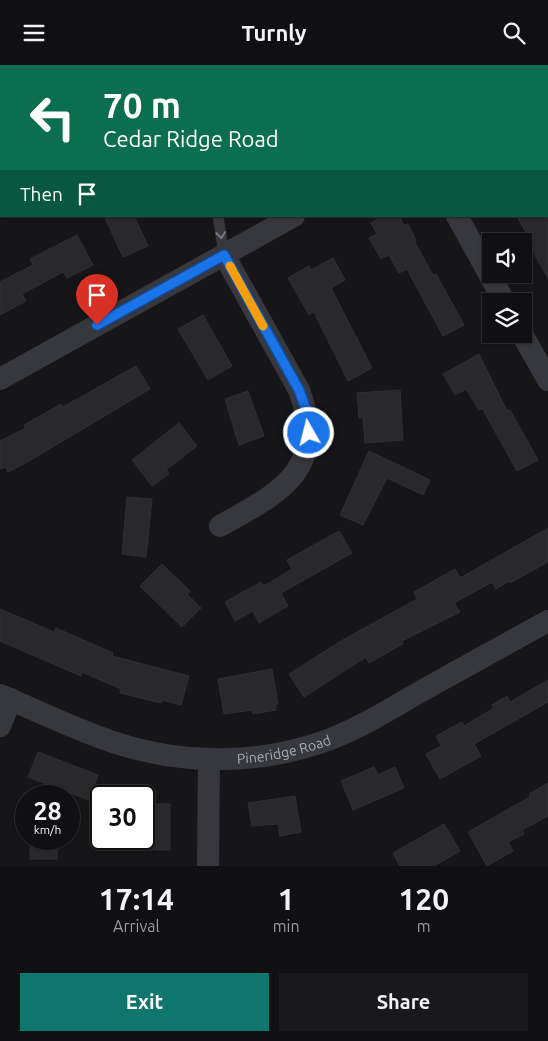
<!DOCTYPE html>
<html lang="en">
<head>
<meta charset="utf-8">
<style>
	:root { --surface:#101012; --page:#19191b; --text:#f1f3f6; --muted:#9c9d9f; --line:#303032; --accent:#0f766e }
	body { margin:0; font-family:Ubuntu,sans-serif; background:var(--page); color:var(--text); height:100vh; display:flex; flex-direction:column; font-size:19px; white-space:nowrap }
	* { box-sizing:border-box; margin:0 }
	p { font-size:16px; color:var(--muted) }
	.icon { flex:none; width:28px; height:28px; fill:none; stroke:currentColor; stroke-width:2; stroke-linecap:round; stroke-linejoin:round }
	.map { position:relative; height:801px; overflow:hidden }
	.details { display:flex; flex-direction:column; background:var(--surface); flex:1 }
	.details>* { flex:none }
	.banner { position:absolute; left:0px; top:0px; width:549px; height:152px; box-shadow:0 1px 4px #0004,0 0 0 1px var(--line); background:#0b6e4f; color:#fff; overflow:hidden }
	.controls { position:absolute; left:482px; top:168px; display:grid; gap:10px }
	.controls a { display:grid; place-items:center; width:50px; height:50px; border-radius:0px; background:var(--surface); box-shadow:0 1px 4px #0004,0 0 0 1px var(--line); font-size:25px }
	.speed { position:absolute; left:15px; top:720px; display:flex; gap:10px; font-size:25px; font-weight:700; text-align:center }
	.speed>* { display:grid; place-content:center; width:65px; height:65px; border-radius:50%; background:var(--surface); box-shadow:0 1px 4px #0004,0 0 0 1px var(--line); line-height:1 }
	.speed small { font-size:12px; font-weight:400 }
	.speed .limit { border:2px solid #111; border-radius:8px; background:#fff; color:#111 }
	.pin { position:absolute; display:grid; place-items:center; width:42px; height:42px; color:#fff; margin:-51px -21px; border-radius:50% 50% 50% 0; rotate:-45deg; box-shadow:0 0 5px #0007 }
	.pin .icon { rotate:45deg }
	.me { position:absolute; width:55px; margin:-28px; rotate:352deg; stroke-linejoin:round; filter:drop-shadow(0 0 4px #0008) }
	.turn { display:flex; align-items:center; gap:18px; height:105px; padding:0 20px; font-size:22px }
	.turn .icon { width:65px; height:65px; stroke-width:2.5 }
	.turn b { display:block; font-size:35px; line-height:42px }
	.then { display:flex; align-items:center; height:48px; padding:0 20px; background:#0003; gap:10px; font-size:19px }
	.eta { display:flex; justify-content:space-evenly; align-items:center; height:85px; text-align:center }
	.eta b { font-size:30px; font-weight:600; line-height:35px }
	.cta { display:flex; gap:10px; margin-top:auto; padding:10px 20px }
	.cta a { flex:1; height:58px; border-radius:0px; background:var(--accent); color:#fff; font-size:20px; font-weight:600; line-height:58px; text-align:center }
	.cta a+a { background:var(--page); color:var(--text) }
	header { display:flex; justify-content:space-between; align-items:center; height:65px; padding:0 20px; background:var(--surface); font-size:22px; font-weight:600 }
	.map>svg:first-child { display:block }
</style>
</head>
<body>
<header><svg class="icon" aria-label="menu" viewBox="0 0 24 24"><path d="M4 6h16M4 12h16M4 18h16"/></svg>Turnly<svg class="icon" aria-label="search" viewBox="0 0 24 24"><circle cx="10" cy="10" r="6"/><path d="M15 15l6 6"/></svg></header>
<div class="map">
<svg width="548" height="801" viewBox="0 0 548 801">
	<rect width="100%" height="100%" fill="#161618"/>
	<path fill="#222225" d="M0,0H322L1,1V40Z"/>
	<path fill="#29292c" stroke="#303034" d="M104,151H134L148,181L123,192Z
		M383,151H399L404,161L408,159L416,175L414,176L433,210L436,209L464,260L443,271L407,204L399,208L389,190L381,194L369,173L377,169L371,158Z
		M517,151H548V213L525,173L528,171Z
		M77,170L93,200L67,213L63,207L22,229L26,236L0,250V217L33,200L30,194Z
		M333,193L345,215L331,223L372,303L348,316L314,247L309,250L288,213L309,201L311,205Z
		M203,250L232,301L208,315L178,264Z
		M479,289L507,346L510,345L538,395L517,406L482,343L479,345L466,324L455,330L443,309Z
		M136,301L150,324L24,399L8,407L6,402L0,404V376L26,363L24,360L61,339L63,342Z
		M400,325L403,375L365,378L363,353H359L357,328Z
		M248,326L264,371L239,380L225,334Z
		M179,358L197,381L166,405L169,409L152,421L132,395Z
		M369,386L430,415L423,430L387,413L363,460L340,450Z
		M127,432L152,434L146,492L122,489Z
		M548,463V497L510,518L509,516L496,524L492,517L454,538L460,547L402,576L403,579L369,598L366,592L304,632L289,609L341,576L417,534L414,527L455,504L460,513Z
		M339,466L352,488L281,528L288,541L259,558L253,546L235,556L225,537L261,517L264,521L292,504L287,495Z
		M162,499L190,526L187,529L201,543L182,562L140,521Z
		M0,544L54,567L56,563L113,588L112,591L189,611L181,640L162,635L161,638L120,628L121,624L82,607L81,611L0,576Z
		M272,604L278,639H275L276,645L253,649L252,645L224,649L218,614Z
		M548,615V637L474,679L481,691L440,714L426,689L441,681L436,671L462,657L464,661L494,643L492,640L507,631L510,637Z
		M38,687L98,710L89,735L28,712Z
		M374,702L378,710L395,702L404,723L353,745L341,716Z
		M548,718V751L522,765L524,769L508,777L513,786L487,801L468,767L530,732L529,729Z
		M295,731L301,767L280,771L278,759L252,761L248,738Z
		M144,739H170V785H144Z
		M444,759L460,786L434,801H400L393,788Z
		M30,774H57V794H30Z"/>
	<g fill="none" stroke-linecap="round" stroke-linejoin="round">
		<path stroke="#37383d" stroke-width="11" d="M32,0L33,1
			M145,1L147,0
			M230,1L232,0
			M218,151L224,190"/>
		<g stroke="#37383d" stroke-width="22">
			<path d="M457,151L504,236"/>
			<path d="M522,269L548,315"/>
			<path d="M0,314L294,151"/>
			<path d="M220,461C281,427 328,405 299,325L224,190"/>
			<path id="s1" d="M0,630C38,646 76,665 116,678C184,700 260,700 328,675C362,662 394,642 425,624C466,601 507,579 548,556"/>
			<path d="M0,661L11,634"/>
			<path d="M208,801L209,695"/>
		</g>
	</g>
	<defs><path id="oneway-chevron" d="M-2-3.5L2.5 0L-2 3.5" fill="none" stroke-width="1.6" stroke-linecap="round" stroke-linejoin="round" transform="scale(1.25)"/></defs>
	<use stroke="#757881" href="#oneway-chevron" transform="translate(221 170) rotate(84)"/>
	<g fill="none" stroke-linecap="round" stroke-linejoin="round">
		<defs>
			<path id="route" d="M97,260L224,190L299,325L307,347L309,368"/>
		</defs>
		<use href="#route" stroke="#114b97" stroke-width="12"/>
		<use href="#route" stroke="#1a73e8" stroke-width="9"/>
		<path stroke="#f59e0b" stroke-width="9" d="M230,201L263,261"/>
	</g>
	<g text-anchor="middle" stroke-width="5" stroke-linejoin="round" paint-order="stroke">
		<g font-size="14" fill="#a8adb8" stroke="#111113">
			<text dy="5" stroke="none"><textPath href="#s1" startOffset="296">Pineridge Road</textPath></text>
		</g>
	</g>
</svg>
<div class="controls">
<a><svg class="icon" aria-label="sound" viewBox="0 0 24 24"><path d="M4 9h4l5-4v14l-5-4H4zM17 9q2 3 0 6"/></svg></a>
<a><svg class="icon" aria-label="layers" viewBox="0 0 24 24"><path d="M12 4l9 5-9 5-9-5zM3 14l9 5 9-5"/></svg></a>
</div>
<div class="speed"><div>28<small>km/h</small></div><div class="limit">30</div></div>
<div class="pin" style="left:97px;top:260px;background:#d93025"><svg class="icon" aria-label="arrive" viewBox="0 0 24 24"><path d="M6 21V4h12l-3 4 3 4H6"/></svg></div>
<svg class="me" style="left:309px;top:368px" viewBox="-20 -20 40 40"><circle r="17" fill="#1a73e8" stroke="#fff" stroke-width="3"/><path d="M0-11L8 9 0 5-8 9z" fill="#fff"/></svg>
<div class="banner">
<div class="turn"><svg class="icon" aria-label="left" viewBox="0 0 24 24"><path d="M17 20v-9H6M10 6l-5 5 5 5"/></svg><div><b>70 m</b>Cedar Ridge Road</div></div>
<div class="then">Then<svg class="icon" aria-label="arrive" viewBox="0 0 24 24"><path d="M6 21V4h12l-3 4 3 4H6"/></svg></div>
</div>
</div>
<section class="details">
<div class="eta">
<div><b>17:14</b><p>Arrival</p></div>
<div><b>1</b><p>min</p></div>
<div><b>120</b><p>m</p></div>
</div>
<div class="cta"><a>Exit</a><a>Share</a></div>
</section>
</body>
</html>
